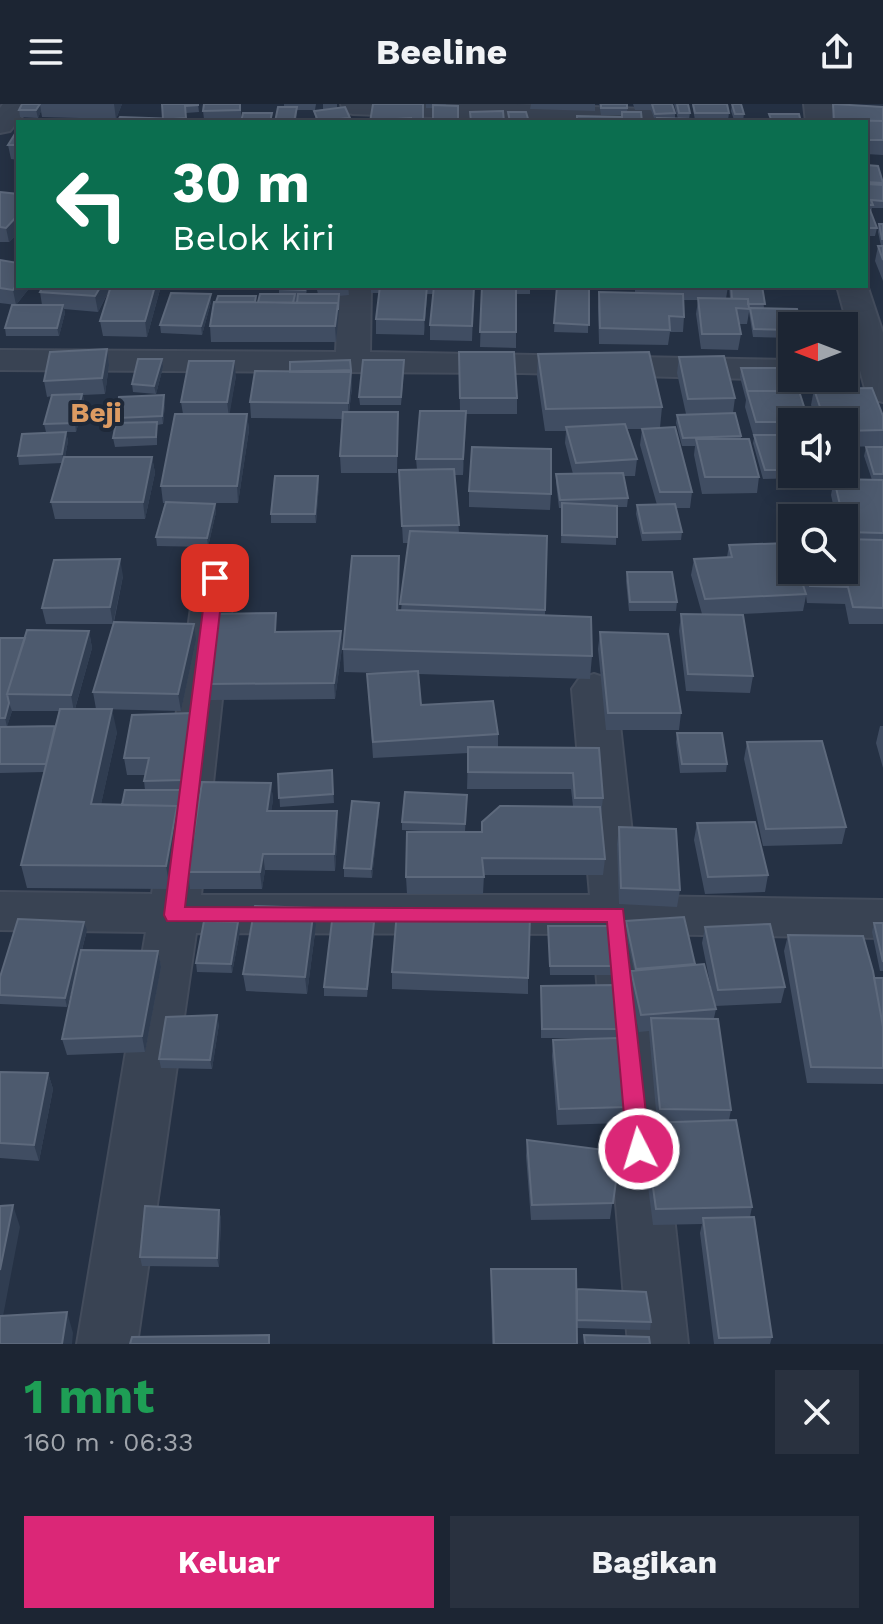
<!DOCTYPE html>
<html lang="id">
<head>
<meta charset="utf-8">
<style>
	:root { --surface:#1c2533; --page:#29313f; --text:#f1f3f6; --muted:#a0a5ac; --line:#3a424e; --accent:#db2777 }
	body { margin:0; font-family:"Work Sans",sans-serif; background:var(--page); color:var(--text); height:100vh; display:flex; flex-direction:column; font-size:30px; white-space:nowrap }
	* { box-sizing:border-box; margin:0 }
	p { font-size:26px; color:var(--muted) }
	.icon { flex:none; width:44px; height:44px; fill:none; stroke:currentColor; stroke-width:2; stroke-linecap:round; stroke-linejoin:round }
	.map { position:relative; height:1240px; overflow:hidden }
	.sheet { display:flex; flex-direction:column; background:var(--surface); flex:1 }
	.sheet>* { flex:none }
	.guide { position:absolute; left:16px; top:16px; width:852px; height:168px; border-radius:0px; box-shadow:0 4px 20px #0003,0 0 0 2px var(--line); background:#0b6e4f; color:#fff; overflow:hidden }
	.needle { width:52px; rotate:270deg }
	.buttons { position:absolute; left:778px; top:208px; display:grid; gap:16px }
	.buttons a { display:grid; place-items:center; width:80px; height:80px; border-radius:0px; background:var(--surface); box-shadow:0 4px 20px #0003,0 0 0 2px var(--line); font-size:40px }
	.pin { position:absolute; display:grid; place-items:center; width:68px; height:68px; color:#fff; margin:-34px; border-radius:16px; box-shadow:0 4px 12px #0006 }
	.me { position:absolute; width:88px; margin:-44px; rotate:355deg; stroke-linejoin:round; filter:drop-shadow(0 0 6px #0008) }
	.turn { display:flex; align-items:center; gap:28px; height:168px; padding:0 24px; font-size:36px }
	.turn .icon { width:104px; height:104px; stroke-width:2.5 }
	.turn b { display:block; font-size:56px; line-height:68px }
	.round { display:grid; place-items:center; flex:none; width:84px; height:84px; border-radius:0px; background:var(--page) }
	.head { display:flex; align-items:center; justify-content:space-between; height:136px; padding:0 24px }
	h1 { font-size:48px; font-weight:700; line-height:60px; color:#1e9e55 }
	.button { display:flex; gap:16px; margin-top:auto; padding:16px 24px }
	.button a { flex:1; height:92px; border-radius:0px; background:var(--accent); color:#fff; font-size:32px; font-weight:700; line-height:92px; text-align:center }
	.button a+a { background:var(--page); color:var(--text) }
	header { display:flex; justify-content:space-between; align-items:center; height:104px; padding:0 24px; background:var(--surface); font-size:36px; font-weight:700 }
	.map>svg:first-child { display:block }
</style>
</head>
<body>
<header><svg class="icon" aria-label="menu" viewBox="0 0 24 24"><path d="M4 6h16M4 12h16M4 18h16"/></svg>Beeline<svg class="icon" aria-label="share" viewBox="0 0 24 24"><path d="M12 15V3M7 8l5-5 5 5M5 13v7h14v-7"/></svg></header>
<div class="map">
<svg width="883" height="1240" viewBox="0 0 883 1240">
	<rect width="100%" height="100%" fill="#253144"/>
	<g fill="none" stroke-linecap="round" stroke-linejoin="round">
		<defs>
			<path id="minor" d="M3,0H32L10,27L0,29V4Z
				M341,0H517L644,5L654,7L665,18H559L353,10L343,8Z
				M804,0H832L834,18H806Z
				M866,178L883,229V298L871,295L866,288L837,182H866Z
				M339,182H371L370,248L792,256V274H801L792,276L522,269L0,266V246L336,248Z
				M215,461L229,465L235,474L201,791H590L572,585L579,575L594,570L609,575L616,585L639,792L883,796V834L643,830L688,1240H628L593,830L196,829L137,1240H77L146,828L0,826V788L152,790L195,474L201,465Z"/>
		</defs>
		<use href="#minor" stroke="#434c5c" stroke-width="4"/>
		<use href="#minor" fill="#394353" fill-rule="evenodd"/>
	</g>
	<path fill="#404d62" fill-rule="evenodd" d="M22,0H122L116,15L42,13L41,7L38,14L20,13L19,6Z
		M162,0H198L199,8L186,9V16L163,15Z
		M241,0V14L204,15L203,7Z
		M284,0H316L315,6H297L296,18H275L284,3Z
		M323,0H337V4L350,18H316L314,7L323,5Z
		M373,0L423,15H433V4H426V0H446V2H458V18H370Z
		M531,0H595V7L530,5Z
		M599,0H628L627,8L642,18H576L577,12L621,13L622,11H601Z
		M633,0H672L675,9V15H678L674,0H688L690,9L689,15L693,18H656L655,17L651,6H635Z
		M692,0H727L729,9L728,16H734L731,7L732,0L744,10L743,17L709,18V17L695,16Z
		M833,0L883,3V51L866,50V18H831V16H832Z
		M18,25V56L11,55L8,41Z
		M866,61L883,76V104H872L871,109L877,124L875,132H866Z
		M0,88L18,90V129L9,138H0Z
		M879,120H883V177L875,157L878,142H881L878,128Z
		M0,156L18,182H31L16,201L0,199Z
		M43,182H161L147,233L103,232L100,217L111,183L98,208L64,205L65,209L59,232H6L5,224L42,201L40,188Z
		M236,182H264V184L236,186Z
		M308,182L306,190H318L316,182H348L349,191L339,192L336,238H211L210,222L256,192V198H258L279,190V185Z
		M371,182H448L474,183L472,237L430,236V221L434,190H427L424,231L376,230V215L379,189H371Z
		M482,182H530V190H516V244L480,243Z
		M557,182L589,183L588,229L554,228Z
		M635,182H728L726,195H730L729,182H762L764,204L792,222V234L753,233L749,208L747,220H739L741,230L738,246L701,245L696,210L698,196H683L684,213L683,228H670L668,241L599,240L598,203L599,188L635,189Z
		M211,198L202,231L161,229L160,221Z
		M843,210L854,234L852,242H844V222H804L803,220L804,212Z
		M107,245L109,261L105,290L83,291L84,299L76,328H46L44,320L52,292L47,293L44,277Z
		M459,248L517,294V310H466L463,371H455L459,429L547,432L545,511L592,552L590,575L418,570L421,601L498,630V643L599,644L603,694L601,711L605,755L603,771H484L483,790H407L406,773L441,728L402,726V718L467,691L465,728H481L573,702L571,685H467L468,649L373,654L367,570L383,569L344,568L343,545L400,475L399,506H401L409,439H403L400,383L417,366L416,355L460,307Z
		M538,250L662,303L660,324L692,388L690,404H676L682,428L681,436L642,437L636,410L637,401H657L640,341L642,325H627L637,355L635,372H624L628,394L627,403H617L616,441L561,439L562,404H559L556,379V370H573L565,339L566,327H545L537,272Z
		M679,253L735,294L733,309L741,332V335L759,373L757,389L702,390L694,351L695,342H682L676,319L677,311L686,310L677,269Z
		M162,255L163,263L156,290L133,288L132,280Z
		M350,256L352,284L349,308H398L397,369H341L340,352L342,315L251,314L250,298L290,268Z
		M741,264L792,318V370H807L806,374L763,375L753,339L754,334L745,303L746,296L740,273Z
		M404,265L401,301H360L359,293Z
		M236,272L229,310H247L249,326L238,399H176L215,400L216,408L208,443L157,442L156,433L165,399H163L161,382L183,310L181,298Z
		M814,285L883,312V342L844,343V318H817L811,301Z
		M165,300L163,320L157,321V341L115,343L113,334L117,319V314Z
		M66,328L68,337L65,353H152L155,369L145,415H55L51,398L62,359L19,361L18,352Z
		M866,343H883V520H849L845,500L807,499L806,492L803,507L720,511L753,572L750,589L686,587L679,527L681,510H702L691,471L694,455L727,453L729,441L805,487L800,466H844V414H836L831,391L834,375L872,376L864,352Z
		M318,372L319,380L316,419H271V410Z
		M469,387L551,390L550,406L469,403Z
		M627,468L677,498L676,507H629L626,477Z
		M123,472L114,518L196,536L181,607L96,605L93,588L113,520H46L42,504Z
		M89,527L92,544L75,605L117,628L101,700L122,701L145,686L144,677L145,671H127L124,654L192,609L194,626L185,690L186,695L170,785L27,784L21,761L44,668L0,669V534H25ZM12,607H59L55,622H7Z
		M341,527L342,544L335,595L209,596L207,580L277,528Z
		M600,528L681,609L679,626H606L598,545Z
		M880,622H883V664L876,639Z
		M677,629L727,660L726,668L680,669L676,638Z
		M747,638L846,723L842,740L763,742L744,655Z
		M332,666L334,699L280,703L278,670Z
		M271,679L273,696L271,707L338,724L335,767L265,766L262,785H190L188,768Z
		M379,699V707L372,774L344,773V764Z
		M697,719L768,771L765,788L705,790L694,736Z
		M619,723L680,786L677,803L619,800L617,740Z
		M314,804L316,821L307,890L246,887L243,870Z
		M626,817L695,861L713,894L702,839L705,823L785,883L781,899L715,902L716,905L714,914L731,1006L729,1016L752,1103L750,1113L772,1233L770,1240H714L700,1129L702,1120L653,1121L642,1035L644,1019L657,1018L649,927L639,928L629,883L631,867L634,866L625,826Z
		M874,819H883V867H880L872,828Z
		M548,822L616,862L615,871H550Z
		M87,826L82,846L158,847L161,863L145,948L67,951L62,935L78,862L67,903L0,900V873Z
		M240,827L232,869L197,868L196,859Z
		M374,827L367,893L324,892V883Z
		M788,831L874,874H883V980L807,979L784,847Z
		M392,868L528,874V890L392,885Z
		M541,882L618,925L617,934H541Z
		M219,920L212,965L161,964L159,955Z
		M553,936L626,1003L624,1019L557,1021L552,952Z
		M0,968L48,969L53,985L39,1057L0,1054Z
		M527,1036L620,1048L610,1115L531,1116L526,1052Z
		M219,1106L221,1115L219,1163L142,1162L140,1153Z
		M491,1165L577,1185L651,1218L650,1226L577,1224V1240H492Z"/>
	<path fill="#303d51" d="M40,0L41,7L38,14L36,6Z
		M114,0H122L116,15Z
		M350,14V18H318V17Z
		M18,111V129L9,138L6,124Z
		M18,179V182H31L16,201L13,186Z
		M101,182H111L98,208L95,192Z
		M155,182H161L147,233L145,217Z
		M427,182V194L424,231V216Z
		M211,190V198L202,231L201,222Z
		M339,190L340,198L336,238L335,222Z
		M63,201L65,209L59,232L57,224Z
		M107,245L109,261L105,290L102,274Z
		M162,255L163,263L156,290L154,282Z
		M234,257L236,272L229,314L227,298Z
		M351,268L352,284L348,315V299Z
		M82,290L84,299L76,328L75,319Z
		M164,291L165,300L163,320L162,312Z
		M466,307V323L463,371V355Z
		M247,310L249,326L238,399L237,382Z
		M66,328L68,337L64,359L62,350Z
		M152,353L155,369L145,415L143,398Z
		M318,372L319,380L316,419L315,410Z
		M215,400L216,408L208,443L207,434Z
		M399,452L400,475L398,528L397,506Z
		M120,455L123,472L113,520L110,503Z
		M194,520L196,536L181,607L178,590Z
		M89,527L92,544L74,608L71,591Z
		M341,527L342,544L335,595L334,579Z
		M9,599L12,607L7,623L5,614Z
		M112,605L117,628L96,723L91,700Z
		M192,609L194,626L185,690L186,695L180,724L179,715L184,689L182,676Z
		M271,679L273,696L269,723L267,707Z
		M379,699V707L372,774L371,765Z
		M177,702L180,725L170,785L166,762Z
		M337,707L338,724L335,767L334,750Z
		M263,750L265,766L262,785L260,768Z
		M314,804L316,821L307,890L305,873Z
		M84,818L87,826L67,903L65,894Z
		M238,818L240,827L232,869L231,860Z
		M374,818V827L367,893V885Z
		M158,847L161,863L145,948L142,932Z
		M217,911L219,920L212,965L210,956Z
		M48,969L53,985L39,1057L34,1041Z
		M13,1101L20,1123L0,1228V1166Z
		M219,1106L221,1115L219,1163L217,1154Z
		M67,1208L73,1229L72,1240H62Z"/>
	<path fill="#4d5a6e" stroke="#5d697c" stroke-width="2" d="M22,0H40L36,6H19Z
		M162,0H198V1L185,2L186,14L173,15H163Z
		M204,0H240V6L203,7Z
		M373,0H423V15H433V1L458,2V15H447V18H411V14L379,16L404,17V18H370Z
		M601,0H627V4H601Z
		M652,0H672L675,9L655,10Z
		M677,0H688L690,9H679Z
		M693,0H727L729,9H695Z
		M732,0H741L744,10H735Z
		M833,0L883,3V17L834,16Z
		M278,3H297L294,18H275Z
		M345,3L350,14L318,17L314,7Z
		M503,7L504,18H471L470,8Z
		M508,8H526L529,18H510Z
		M622,8H641L642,18H577V12L622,13Z
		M243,9H272L270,18H241Z
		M769,10H799L801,18H772Z
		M120,13L205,16V18H117Z
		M657,14L692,15L693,18H657Z
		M709,16H741L742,18H710Z
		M831,16L883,17V36H866V18H832Z
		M18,25V41H8Z
		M866,61L878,62L883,79L866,78Z
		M866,80L883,81V97L871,96L873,101H866Z
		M0,88L18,90V111L6,124L0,123Z
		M866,106H870L877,124H866Z
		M879,120H883V135H882Z
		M878,142H883V156Z
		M0,156L18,159V179L13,186L0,184Z
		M43,182H101L95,192L40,188Z
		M111,182H155L145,217H100Z
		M279,182H306L305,186L279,185Z
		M317,182H348V183L318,185Z
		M380,182H427L424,216L376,215Z
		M434,182L474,183L472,222L430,221Z
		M482,182H516V228H480Z
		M557,182L589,183V221L554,219Z
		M731,182H762L765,200H748V195H732Z
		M599,188L683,190L684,213L669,212L670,226L600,224Z
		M171,189L211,190L201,222L160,221Z
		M260,190H295L293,199L258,198Z
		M298,190H339L338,206V199H297Z
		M218,192H256L255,198H216Z
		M698,194L748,195L749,205L736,204L741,230H702Z
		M214,198L338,199L335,222H210Z
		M12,201H63L57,224H5Z
		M750,204L797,205L801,222H792V226L754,225Z
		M843,210L854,234H844V222H809L804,212Z
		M107,245L102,274L44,277L50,248Z
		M459,248H514L517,294H460Z
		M649,248L662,303L546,305L538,250Z
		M724,252L735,294L688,295L679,253Z
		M138,255H162L154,282L132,280Z
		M350,256L351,266L290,268V258Z
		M363,256H404L401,293H359Z
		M189,257H234L227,298H181Z
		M741,264H792V274H795L800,290L799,287H747L748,290Z
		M255,267L351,268L348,299L250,298Z
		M872,284L883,312V326L844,327V318H825L814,285Z
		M747,287H799L809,318H756Z
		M82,290L75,319L44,320L52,291Z
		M164,291L162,312L117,314L119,293Z
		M420,307H466L463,355H416Z
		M343,308H398L397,352H340Z
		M735,309L741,332L683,334L677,311Z
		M175,310H247L237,382H161Z
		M157,318L156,333L113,334L116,319Z
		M625,320L637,355L576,359L566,323Z
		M675,323L692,388H660L642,325Z
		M66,328L62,350L18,352L22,330Z
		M754,331H792V366H765Z
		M696,335H749L759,373H705Z
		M472,343L551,345V390L469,387Z
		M866,343H883V370H874Z
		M64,353H152L143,398H51Z
		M454,365L459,421L402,422L399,366Z
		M623,369L628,394L560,396L556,370Z
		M275,372H318L315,410H271Z
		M834,375L883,376V429L846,428L844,414H843Z
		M166,398L215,400L207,434L156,433Z
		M562,399L617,402V433L562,431Z
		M675,400L682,428L643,429L637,401Z
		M410,427L547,432L545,506L400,500Z
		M844,435L883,436V504L853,503L848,483L810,482L807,466H844Z
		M788,439L792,449V466H798L806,490L705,495L694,455L732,453L729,441Z
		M352,452H399L397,506L591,513L592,552L343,545Z
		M120,455L110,503L42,504L54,456Z
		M627,468H672L677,498H630Z
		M276,509L275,528L341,527L334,579L207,580L216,510Z
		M681,510L743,511L753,572L688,570Z
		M114,518L194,520L178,590L93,588Z
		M27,526L89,527L71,591L7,590Z
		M600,528L668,530L681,609H608Z
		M0,534H25L7,590L9,599L5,614H0Z
		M418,567L421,601L493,597L498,630L373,638L367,570Z
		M60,605H112L91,700L177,702L166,762L21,761Z
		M192,609L182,676L144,677L149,654H124L132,611Z
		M55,622L46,660H0V623Z
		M677,629H722L727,660H682Z
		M822,637L846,723L766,725L747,638Z
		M468,643L599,644L603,694H575L573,669L468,668Z
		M332,666L333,690L279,694L278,670Z
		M202,678L271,679L267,707H337L334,750H263L260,768H188Z
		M125,686H184L179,715L177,702L122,701Z
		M405,688L467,691L465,720L402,718Z
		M352,697L379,699L371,765L344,764Z
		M500,702L600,703L605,755L482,754L484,773H406L407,728H482V718Z
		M755,718L768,771L708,773L697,719Z
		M619,723L676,725L680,786L621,784Z
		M255,802L314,804L305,873L243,870Z
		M397,807L530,812L528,874L392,868Z
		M684,813L695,860L636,865L626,817Z
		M18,815L84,818L65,894L0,891V873Z
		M204,817L238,818L231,860L196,859Z
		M332,817L374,818L367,885L324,883Z
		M874,819H883V858Z
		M770,820L785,883L718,886L705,823Z
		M548,822H611L616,862H550Z
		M788,831L863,832L873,867L883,923V964L811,963Z
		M81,846L158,847L142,932L62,935Z
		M704,860L716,905L641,911L631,867Z
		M874,874H883V920L882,917Z
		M614,881L618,925H542L541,882Z
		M217,911L210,956L159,955L166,913Z
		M651,914L718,915L731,1006L660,1005Z
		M618,934L626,1003L559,1005L553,936Z
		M0,968L48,969L34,1041L0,1039Z
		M736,1016L752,1103L656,1105L644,1019Z
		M527,1036L620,1048L613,1099L532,1101Z
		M13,1101L0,1166V1102Z
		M145,1102L219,1106L217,1154L140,1153Z
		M754,1113L772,1233L719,1234L703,1114Z
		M491,1165H576L577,1240H494Z
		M577,1185L646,1188L651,1218L577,1216Z
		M67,1208L62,1240H0V1212Z
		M269,1231V1240H130L132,1233Z
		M584,1231L649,1233L650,1240H585Z"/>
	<path fill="#db2777" stroke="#8e194d" stroke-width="2" d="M215,469L224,474L185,803L623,805L650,1045L647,1052L639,1055L630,1052L627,1045L607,818L167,817L164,811L207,474Z"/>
	<g text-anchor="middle" stroke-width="8" stroke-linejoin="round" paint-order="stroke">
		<g font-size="28" font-weight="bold" fill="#dd9b62" stroke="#1e2838">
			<text x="96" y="318">Beji</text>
		</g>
	</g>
</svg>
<div class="buttons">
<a><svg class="needle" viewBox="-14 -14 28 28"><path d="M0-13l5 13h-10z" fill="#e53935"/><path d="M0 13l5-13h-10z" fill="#a0a5ac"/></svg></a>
<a><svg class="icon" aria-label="sound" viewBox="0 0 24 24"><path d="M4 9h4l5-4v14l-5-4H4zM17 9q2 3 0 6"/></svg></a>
<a><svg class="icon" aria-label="search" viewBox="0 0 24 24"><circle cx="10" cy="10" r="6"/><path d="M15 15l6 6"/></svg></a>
</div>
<div class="pin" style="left:215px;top:474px;background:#d93025"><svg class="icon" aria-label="arrive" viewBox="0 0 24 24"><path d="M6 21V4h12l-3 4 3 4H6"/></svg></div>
<svg class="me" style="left:639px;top:1045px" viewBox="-20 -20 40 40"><circle r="17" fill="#db2777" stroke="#fff" stroke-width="3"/><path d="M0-11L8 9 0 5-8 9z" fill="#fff"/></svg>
<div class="guide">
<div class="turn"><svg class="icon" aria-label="left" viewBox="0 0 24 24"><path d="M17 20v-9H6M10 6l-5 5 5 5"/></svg><div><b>30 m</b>Belok kiri</div></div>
</div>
</div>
<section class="sheet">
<div class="head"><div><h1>1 mnt</h1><p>160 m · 06:33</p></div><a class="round"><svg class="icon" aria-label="close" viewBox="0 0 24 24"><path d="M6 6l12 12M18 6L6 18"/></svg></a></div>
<div class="button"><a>Keluar</a><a>Bagikan</a></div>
</section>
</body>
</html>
